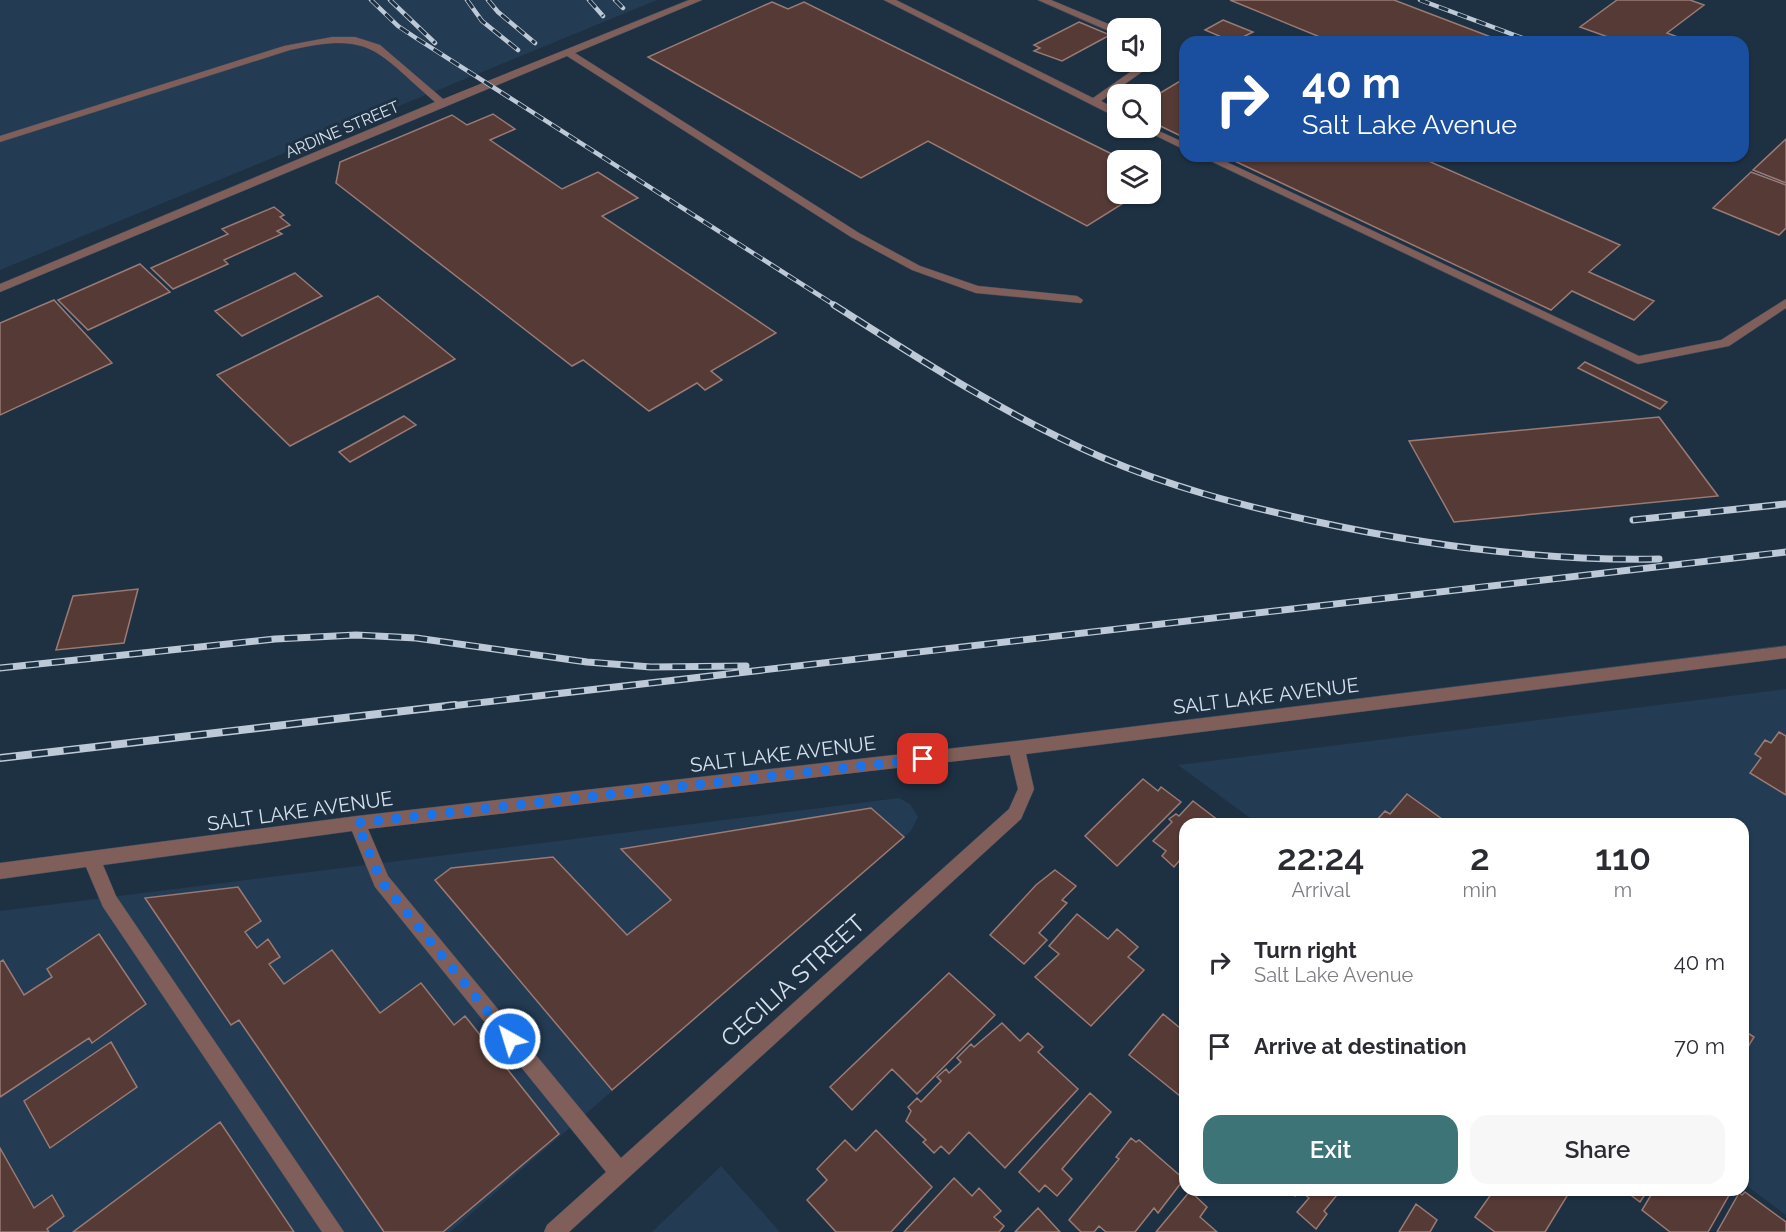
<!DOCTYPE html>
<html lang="en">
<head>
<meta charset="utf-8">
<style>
	:root { --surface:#fff; --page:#f7f7f7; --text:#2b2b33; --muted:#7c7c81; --accent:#3d7478 }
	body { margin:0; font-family:Raleway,sans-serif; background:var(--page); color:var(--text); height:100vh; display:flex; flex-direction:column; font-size:22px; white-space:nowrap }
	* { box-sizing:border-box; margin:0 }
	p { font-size:20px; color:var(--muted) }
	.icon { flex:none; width:33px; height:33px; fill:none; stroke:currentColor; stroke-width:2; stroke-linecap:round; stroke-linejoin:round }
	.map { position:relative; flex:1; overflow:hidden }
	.drawer { position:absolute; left:1179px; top:818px; width:570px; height:378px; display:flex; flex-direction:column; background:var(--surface); border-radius:18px; box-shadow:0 2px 4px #0004 }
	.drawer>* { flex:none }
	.hud { position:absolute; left:1179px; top:36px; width:570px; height:126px; border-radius:18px; box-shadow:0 2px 4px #0004; background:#1a4fa0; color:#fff; overflow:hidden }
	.controls { position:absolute; left:1107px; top:18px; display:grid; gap:12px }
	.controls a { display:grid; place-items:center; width:54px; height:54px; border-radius:12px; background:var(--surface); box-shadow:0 2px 4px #0004; font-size:30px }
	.pin { position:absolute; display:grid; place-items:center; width:51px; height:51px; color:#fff; margin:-26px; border-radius:12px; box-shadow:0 3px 9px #0006 }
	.me { position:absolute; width:66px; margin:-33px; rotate:321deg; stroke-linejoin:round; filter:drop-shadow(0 0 4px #0008) }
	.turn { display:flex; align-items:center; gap:21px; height:126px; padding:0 24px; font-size:27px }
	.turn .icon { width:78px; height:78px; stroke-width:2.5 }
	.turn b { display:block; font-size:42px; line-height:51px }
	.eta { display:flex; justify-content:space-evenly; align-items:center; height:102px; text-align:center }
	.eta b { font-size:36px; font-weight:600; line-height:42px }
	.cta { display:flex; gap:12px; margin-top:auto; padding:12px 24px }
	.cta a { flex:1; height:69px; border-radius:18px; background:var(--accent); color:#fff; font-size:24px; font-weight:600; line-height:69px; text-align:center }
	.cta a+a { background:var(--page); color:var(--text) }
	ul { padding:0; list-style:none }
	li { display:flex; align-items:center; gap:18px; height:84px; padding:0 24px }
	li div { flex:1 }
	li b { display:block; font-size:22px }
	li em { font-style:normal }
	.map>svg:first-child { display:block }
</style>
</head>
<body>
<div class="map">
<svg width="1786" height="1232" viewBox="0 0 1786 1232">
	<rect width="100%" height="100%" fill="#1e3143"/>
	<path fill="#233b53" d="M0,0H657L0,270Z
		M1786,689V1215L1743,1183V824L1257,823L1178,765Z
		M899,798L910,804L918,817L911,831L450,1232H0V911Z
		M721,1166L780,1232H652Z"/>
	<path fill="#563a35" stroke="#9a7a74" stroke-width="1.5" d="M1230,0H1394L1504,42H1332Z
		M1617,0H1690L1704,5L1667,33L1691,42H1622L1580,27Z
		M772,2L788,9L804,2L1124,160H1118V194H1138L1087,226L928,141L861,178L648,57Z
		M1223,20L1253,32L1233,42L1205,30Z
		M1079,22L1110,35L1062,61L1034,51L1040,48L1034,45Z
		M1185,78V138L1150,121V94H1141L1146,91L1153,94L1162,92Z
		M493,114L515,129L490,140L562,189L598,172L638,198L602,216L776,333L711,371L722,380L705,390L697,383L649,411L583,360L572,366L336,183L340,162L452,115L467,125Z
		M1786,139V183L1753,170Z
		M1224,156H1417L1620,245L1589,272L1654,301L1634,320L1572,291L1551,310Z
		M1751,172L1786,185V228L1779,235L1713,208Z
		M274,207L284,215L280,217L290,225L277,231L282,234L224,260L228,264L173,289L151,268L228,234L222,229Z
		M140,264L170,292L88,330L58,300Z
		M295,273L322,296L242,336L215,311Z
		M378,296L455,359L290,446L217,375Z
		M54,300L112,363L0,415V323Z
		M1585,362L1667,402L1660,409L1578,368Z
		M404,416L416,425L350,462L339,452Z
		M1659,417L1718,496L1454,522L1409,441Z
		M138,589L124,643L56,650L73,596Z
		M1779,732L1786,736V795L1750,773L1761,758L1755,754L1765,740L1771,743Z
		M1143,779L1158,791L1161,787L1181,802L1117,866L1085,836Z
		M1407,794L1449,824H1373L1385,811L1390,814Z
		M1193,801L1223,824H1185V866L1179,861L1174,867L1162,856L1166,851L1153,841L1172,822L1169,819L1176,814L1179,816Z
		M871,808L904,837L612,1090L435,880L451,868L553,857L627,935L671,900L621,849Z
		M1055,870L1076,886L1062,900L1067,903L1039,933L1047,940L1024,964L990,935L1036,885Z
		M238,887L261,921L245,932L257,948L268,939L280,957L269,964L284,984L332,950L380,1013L421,983L454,1025L465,1016L559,1134L443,1232H384L239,1020L231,1025L145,898Z
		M1077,914L1108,939L1117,929L1138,947L1128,957L1144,970L1091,1026L1035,977L1059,954L1049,946Z
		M99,934L146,1004L92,1043L89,1038L0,1097V962L3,960L24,995L52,977L47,969Z
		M949,973L995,1015L917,1094L892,1069L852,1110L830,1087Z
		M1163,1014L1185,1032V1100L1129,1055Z
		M1002,1023L1020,1041L1028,1033L1043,1047L1038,1052L1078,1089L1005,1168L969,1132L949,1154L941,1146L934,1153L923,1142L926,1140L906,1121L911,1111L908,1107L917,1098L921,1102L941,1081L937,1077L946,1069L949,1073L961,1062L957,1058L971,1044L974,1047Z
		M1743,1030L1754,1037L1743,1055Z
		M111,1042L137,1087L50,1148L24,1101Z
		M1090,1093L1111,1112L1062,1169L1072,1179L1057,1196L1045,1185L1039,1192L1019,1172Z
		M220,1122L294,1232H73Z
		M876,1130L932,1187L891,1232H836L807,1200L827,1180L817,1169L845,1140L856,1151Z
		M1131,1138L1136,1142L1139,1140L1184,1179L1158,1213L1154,1208L1135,1232H1106L1099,1226L1094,1232H1081L1069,1220L1119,1159L1116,1157Z
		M0,1148L34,1208L52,1195L64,1216L47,1229L49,1232H0Z
		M954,1178L972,1196L979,1188L1001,1211L994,1217L1004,1226L999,1232H904Z
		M1287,1190H1341L1324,1211L1327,1214L1316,1229L1297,1212L1309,1198L1299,1190L1295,1196Z
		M1494,1190H1558L1567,1196L1545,1232H1495L1475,1217Z
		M1624,1190H1648L1640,1202Z
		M1654,1190H1732L1708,1232H1670L1642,1210Z
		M1190,1191L1207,1207L1200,1217L1217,1232H1156Z
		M1745,1192L1786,1222V1232H1717L1739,1193L1742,1195Z
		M1416,1204L1437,1220L1430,1232H1399Z
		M1038,1208L1060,1232H1015Z"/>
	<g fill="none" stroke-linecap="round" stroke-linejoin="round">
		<defs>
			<path id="minor" d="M689,0H702L575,53L859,233L920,266L978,286L1077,296L1083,300L1081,303L976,293L912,270L851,237L567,56L0,292V284L435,102C376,51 372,31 290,50L0,142V136L284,46L332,37H355L380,45L443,99Z
				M884,0H896L1093,98L1136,68L1133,62H1143L1146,69L1101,101L1118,110V117L1114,116Z
				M1038,0H1051L1118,28V35Z
				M1150,127L1185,143V150L1140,128Z
				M1200,156H1214L1639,356L1721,340L1786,299V308L1729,346L1638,364Z
				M1786,646V658L1026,754L1034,789L1021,819L569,1232H544L547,1225L606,1172L375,887L352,831L103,865L116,896L344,1232H322L103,907L86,867L0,879V863L357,816L1017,741ZM1010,755L1018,789L1009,809L621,1158L388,876L368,829Z"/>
		</defs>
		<use href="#minor" stroke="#3b4d5e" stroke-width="1"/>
		<use href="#minor" fill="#805f5a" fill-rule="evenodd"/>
		<defs>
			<path id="rail-far2" d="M371,0L398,26L416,38L836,306
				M390,0L435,43
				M467,0L482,21L518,50
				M488,0L498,12L535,43
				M589,0L603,16
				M615,0L623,8
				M1420,0L1533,42"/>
			<path id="rail-far1" d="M834,305C921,360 1007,416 1101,457C1170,487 1240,505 1313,521C1428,546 1542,561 1659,559
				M1633,520L1786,504
				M0,668L275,639L356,635L416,638L587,662L651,667L746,666
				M442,707L1786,552"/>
			<path id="rail" d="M0,758L455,705"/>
		</defs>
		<use href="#rail-far2" stroke="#bdc9d6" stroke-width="4.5"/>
		<use href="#rail-far1" stroke="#bdc9d6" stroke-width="7"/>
		<use href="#rail" stroke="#bdc9d6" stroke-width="8"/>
		<use href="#rail-far2" stroke="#1e3143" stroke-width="3" stroke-dasharray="10" stroke-linecap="butt"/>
		<use href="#rail-far1" stroke="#1e3143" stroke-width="4.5" stroke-dasharray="13" stroke-linecap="butt"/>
		<use href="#rail" stroke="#1e3143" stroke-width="5" stroke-dasharray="16" stroke-linecap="butt"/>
	</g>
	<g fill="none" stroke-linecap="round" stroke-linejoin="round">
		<path stroke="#1a73e8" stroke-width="10" stroke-dasharray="0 18" d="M510,1039L381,881L357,823L923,759"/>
	</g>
	<g text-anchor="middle" stroke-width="6" stroke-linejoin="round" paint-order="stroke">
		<g font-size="16" fill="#d6e1ed" stroke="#1e3143">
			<text transform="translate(342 129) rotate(-23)" y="6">ARDINE STREET</text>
		</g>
		<g font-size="20" fill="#d6e1ed" stroke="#1e3143">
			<text transform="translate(1266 696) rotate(-7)" y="7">SALT LAKE AVENUE</text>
			<text transform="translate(783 754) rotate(-7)" y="7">SALT LAKE AVENUE</text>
			<text transform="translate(300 811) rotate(-8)" y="7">SALT LAKE AVENUE</text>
		</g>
		<g font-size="24" fill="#d6e1ed" stroke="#1e3143">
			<text transform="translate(793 981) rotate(-42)" y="8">CECILIA STREET</text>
		</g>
	</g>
</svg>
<div class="controls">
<a><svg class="icon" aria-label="sound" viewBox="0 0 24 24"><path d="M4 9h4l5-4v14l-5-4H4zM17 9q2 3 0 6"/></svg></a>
<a><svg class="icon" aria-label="search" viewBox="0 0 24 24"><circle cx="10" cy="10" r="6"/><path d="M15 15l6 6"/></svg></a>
<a><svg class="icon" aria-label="layers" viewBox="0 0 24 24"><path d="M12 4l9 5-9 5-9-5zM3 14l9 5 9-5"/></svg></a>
</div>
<div class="pin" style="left:923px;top:759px;background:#d93025"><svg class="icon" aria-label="arrive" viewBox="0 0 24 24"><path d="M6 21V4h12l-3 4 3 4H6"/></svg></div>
<svg class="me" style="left:510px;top:1039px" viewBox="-20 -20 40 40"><circle r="17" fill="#1a73e8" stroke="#fff" stroke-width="3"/><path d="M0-11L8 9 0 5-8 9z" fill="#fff"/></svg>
<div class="hud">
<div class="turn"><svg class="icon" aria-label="right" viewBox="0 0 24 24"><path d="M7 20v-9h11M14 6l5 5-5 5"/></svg><div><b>40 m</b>Salt Lake Avenue</div></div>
</div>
<section class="drawer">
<div class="eta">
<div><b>22:24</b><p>Arrival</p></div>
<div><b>2</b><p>min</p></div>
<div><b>110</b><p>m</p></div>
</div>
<ul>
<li><svg class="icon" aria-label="right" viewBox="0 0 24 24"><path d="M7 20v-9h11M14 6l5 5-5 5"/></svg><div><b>Turn right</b><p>Salt Lake Avenue</p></div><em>40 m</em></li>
<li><svg class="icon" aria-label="arrive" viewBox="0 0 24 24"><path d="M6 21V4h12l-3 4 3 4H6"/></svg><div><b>Arrive at destination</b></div><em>70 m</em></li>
</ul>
<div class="cta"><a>Exit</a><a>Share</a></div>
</section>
</div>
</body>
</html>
